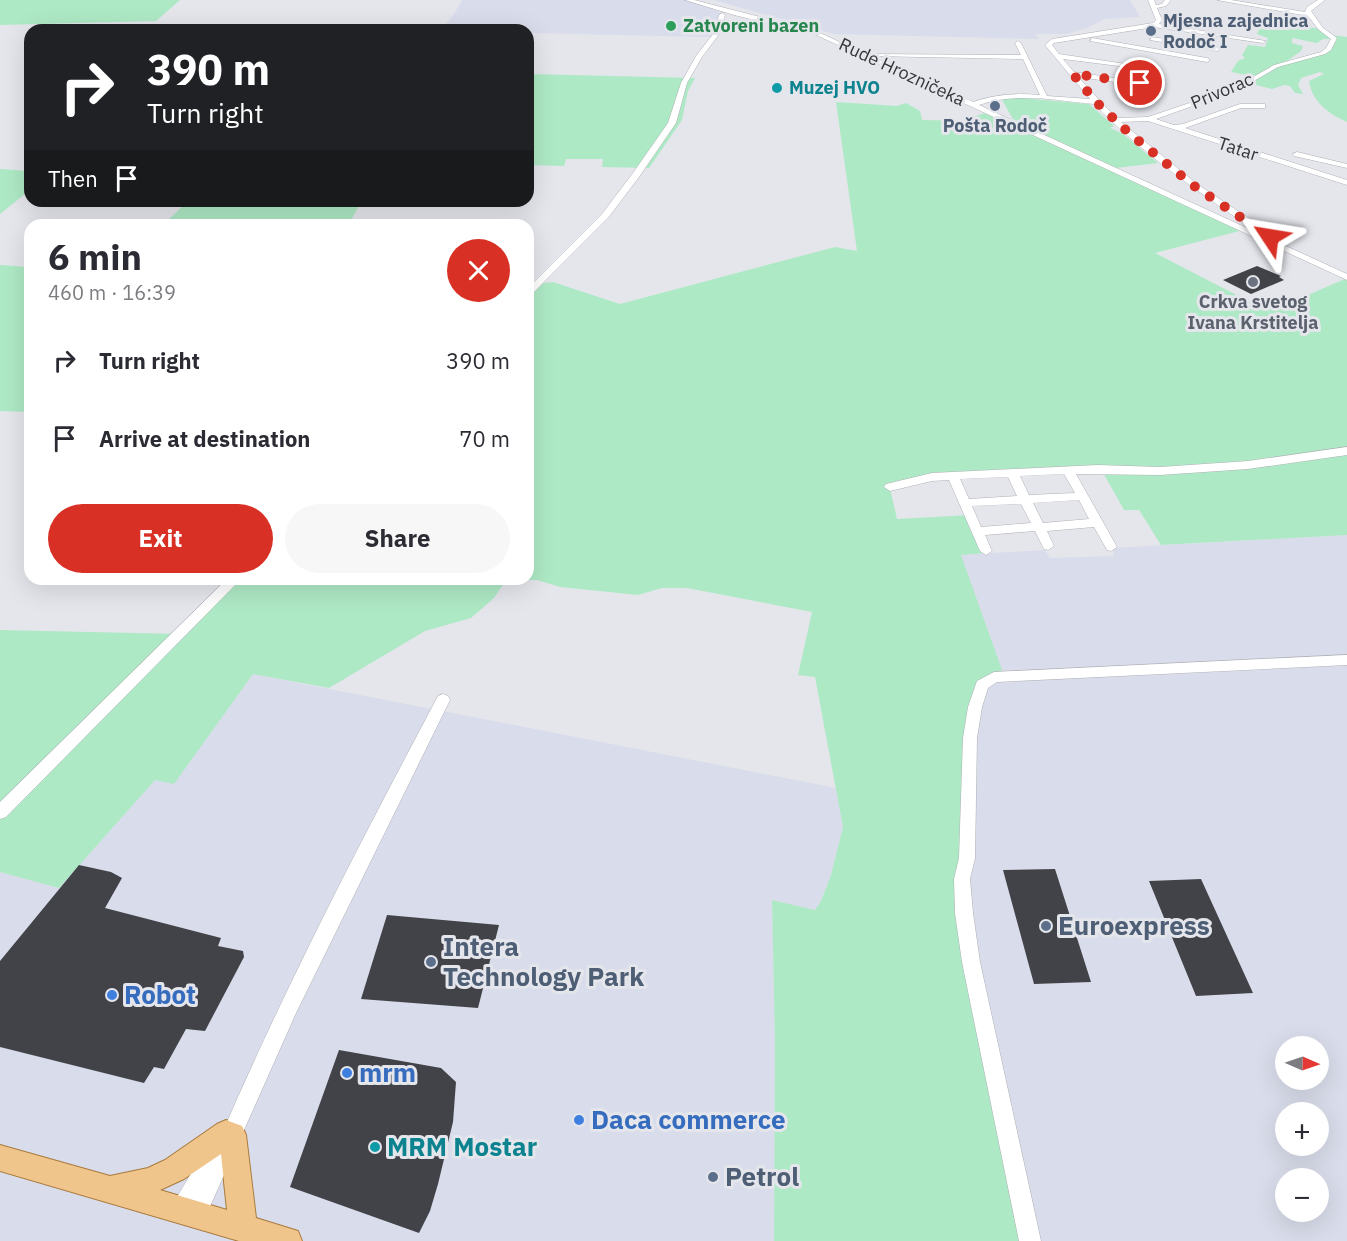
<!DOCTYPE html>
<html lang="en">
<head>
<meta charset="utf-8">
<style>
	:root { --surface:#fff; --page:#f7f7f7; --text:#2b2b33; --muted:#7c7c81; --accent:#d93025 }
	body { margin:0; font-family:"IBM Plex Sans",sans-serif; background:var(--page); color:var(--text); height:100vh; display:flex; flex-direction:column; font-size:22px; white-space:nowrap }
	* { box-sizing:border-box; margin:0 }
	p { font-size:20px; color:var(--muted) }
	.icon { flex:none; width:33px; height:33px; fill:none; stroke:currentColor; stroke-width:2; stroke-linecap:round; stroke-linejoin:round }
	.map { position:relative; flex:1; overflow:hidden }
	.sheet { position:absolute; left:24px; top:219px; width:510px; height:366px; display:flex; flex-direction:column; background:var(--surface); border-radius:18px; box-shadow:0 6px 24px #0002 }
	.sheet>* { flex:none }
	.banner { position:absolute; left:24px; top:24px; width:510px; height:183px; border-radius:18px; box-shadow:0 6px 24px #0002; background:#202124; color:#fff; overflow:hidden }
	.needle { width:39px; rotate:92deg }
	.fabs { position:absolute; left:1275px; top:1036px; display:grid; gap:12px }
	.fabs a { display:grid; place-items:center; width:54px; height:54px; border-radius:50%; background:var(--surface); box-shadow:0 6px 24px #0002; font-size:30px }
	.pin { position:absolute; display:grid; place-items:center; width:51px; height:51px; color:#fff; margin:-26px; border:3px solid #fff; border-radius:50%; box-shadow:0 2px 6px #0007 }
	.me { position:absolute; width:66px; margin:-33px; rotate:303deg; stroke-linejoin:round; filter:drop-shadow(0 0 4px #0008) }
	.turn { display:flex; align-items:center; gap:21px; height:126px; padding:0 24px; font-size:27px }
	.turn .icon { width:78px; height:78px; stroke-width:2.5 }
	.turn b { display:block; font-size:42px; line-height:51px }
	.then { display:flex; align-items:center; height:57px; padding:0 24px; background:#0003; gap:12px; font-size:22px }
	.round { display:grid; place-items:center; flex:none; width:63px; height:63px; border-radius:32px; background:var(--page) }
	.overview { display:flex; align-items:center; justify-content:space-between; height:102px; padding:0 24px }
	h1 { font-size:36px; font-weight:800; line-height:45px }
	.action { display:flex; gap:12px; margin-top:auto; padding:12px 24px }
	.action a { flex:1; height:69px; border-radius:36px; background:var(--accent); color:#fff; font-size:24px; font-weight:800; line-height:69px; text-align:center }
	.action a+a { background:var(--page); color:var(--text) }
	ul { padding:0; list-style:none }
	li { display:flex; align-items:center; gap:18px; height:78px; padding:0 24px }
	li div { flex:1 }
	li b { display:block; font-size:22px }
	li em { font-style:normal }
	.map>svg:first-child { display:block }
</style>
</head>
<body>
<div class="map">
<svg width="1347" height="1241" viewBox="0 0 1347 1241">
	<rect width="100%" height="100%" fill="#e4e6ec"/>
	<path fill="#d9dcea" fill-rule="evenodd" d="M462,0H688L718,11L722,15L714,37L528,33V30H440L453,16Z
		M714,0H1130L1140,17L1105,19L1087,28L1066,34H1035L1039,39L834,34Z
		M1347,535V1241H1030L971,962L960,555L1045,550L1050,558L1085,557L1114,556L1113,548ZM1286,1047H1318V1080H1286ZM1286,1113H1318V1146H1286ZM1286,1179H1318V1212H1286Z
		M253,674L836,788L843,827L831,875L821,901L815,910L772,900L775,1044L774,1241H0V872L59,888L156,779L174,783Z"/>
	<path fill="#aee9c5" d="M0,0H180L156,21L0,25Z
		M1263,20L1321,29L1331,39H1323L1317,43L1292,38V43L1303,46L1301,51L1287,61V63L1323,53L1334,40L1331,35L1347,37V122C1329,114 1312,102 1309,81L1324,74L1320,72L1301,78L1298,85L1303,94L1295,93L1290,86L1284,85L1272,89L1248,83L1256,77L1231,72L1238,61L1245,58L1242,55L1248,45L1265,47L1268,38L1257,34Z
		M528,74L695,78L688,91L682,120L649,168L602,167L603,159H566L564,166L528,165Z
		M1009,97L1089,104L1114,126L1110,128L1123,134L1158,163L1116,168L1014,121L1001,98Z
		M836,102L897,106L906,103L920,111L922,120L972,121L970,118L988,112L1243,230L1155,253L1258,306L1278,308L1347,278V535L1161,545L1139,510H1124L1101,469L953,476L890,488L897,519L970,515L987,553L961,555L1002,670L982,685L962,879L1030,1241H774L775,1044L772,900L815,910L821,901L831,875L843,827L815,677L798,675L812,612L687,588H662L638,595L560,587L537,580H506L494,598L471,618L425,631L329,688L253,674L174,784L155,780L59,888L0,872V630L180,634L235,579H528V285L553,282L620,304L835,247L857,251Z
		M0,169L30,171V190L0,214Z
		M188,201H362L348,225H163Z
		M0,265L30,267V412L0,411Z"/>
	<path fill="#424348" d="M1257,266L1281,276L1279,277L1284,280L1251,294L1223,280Z
		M79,865L111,872L122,878L105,908L221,938L218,946L243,951L244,957L205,1031L186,1029L164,1069L154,1067L144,1083L0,1047V961Z
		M1055,869L1091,982L1034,984L1003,870Z
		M1201,879L1253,993L1196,996L1149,881Z
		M387,915L499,925L478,1008L361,999Z
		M339,1050L441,1068L456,1082L453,1122L438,1184L430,1211L419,1233L290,1187Z"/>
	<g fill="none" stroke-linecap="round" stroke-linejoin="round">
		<defs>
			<path id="minor" d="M685,0H694L818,32L866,54L1021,55L1015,43L1018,41L1021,43L1047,96L1090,99L1045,45L1052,39L1153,23L1156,20L1148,0H1154L1156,5L1162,4L1165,0H1171L1166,6L1157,8L1162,20L1159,24L1266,41L1263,43L1154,27L1054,43L1052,45L1059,54L1146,67L1143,69L1063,59L1074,72L1161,85L1159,88L1078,77L1116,118L1148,117L1234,88L1274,65L1321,52L1326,48L1331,39L1319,30L1308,16L1217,0H1231L1305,12L1307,7L1318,0H1325L1311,11L1323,28L1337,38L1331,50L1325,54L1278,67L1238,90L1156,119L1174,125L1183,124L1240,104H1265V108H1241L1185,128L1347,180V185L1148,121L1121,122L1197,184L1265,229V233H1259C1201,194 1143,154 1094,104C1055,100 1016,92 979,105L1347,274V280L814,34L734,15ZM871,56L1023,59L1040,95C1016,93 996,94 973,102Z
				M722,13L725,15L720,33L702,57L687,83L676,123L639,177L608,218L531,295L528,296V288L602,214L633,173L668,123L681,83L696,56L714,33L719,15Z
				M1152,37L1217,47L1220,49L1217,51L1150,40Z
				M1092,38L1207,58L1210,60L1207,62L1090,41Z
				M1297,152L1347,164V168L1294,156L1293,154Z
				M1347,447V455L1248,469L1160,475L1076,474L1117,547L1111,551L1107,550L1094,527L1047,531L1054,546L1048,550L1044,549L1035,531L985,535L992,551L986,555L980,551L949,480L932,481L890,491L884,487L886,484L932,473L1097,465L1160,467L1248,461ZM1064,474L1075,493L1029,495L1020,476ZM1008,477L1017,496L969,499L960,479ZM1079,500L1089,519L1043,523L1033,503ZM1021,504L1031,523L981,527L972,506Z
				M227,579H241L6,817L0,819V802Z
				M1347,655V665L997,682L988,688L982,707L977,738L975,858L970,879L973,913L980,962L1041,1241H1019L962,962L955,913L954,879L959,858L963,738L968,707L977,681L994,672Z
				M443,694L448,696L450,700L296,1013L204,1220L197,1223L190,1220L188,1216L181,1219L174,1216L171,1209L174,1202L211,1140L220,1138C285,987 361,841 438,696Z"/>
			<path id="major" d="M226,1120L242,1126L246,1135L256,1218L298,1231L302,1241H239L0,1171V1145L110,1176L148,1168L165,1160L217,1124ZM221,1154L227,1210L160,1190L184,1179Z"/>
		</defs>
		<use href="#minor" stroke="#afb0b6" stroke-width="1"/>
		<use href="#major" stroke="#a87a3c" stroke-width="2"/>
		<use href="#minor" fill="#fff" fill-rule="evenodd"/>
		<use href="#major" fill="#f0c58c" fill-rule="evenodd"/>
	</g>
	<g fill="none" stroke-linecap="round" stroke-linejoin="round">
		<path stroke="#d93025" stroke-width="10" stroke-dasharray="0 18" d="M1140,83L1073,74L1096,102L1129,133L1194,186L1270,237"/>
	</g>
	<circle fill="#2e9e5b" stroke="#e4e6ec" stroke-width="2" cx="671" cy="26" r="6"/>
	<g fill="#5c6f8a" stroke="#e4e6ec" stroke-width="2">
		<circle cx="1151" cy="31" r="6"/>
		<circle cx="995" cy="106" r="6"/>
		<circle cx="1046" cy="926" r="6"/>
		<circle cx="431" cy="962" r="6"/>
		<circle cx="713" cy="1177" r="6"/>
	</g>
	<g fill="#0f9aa8" stroke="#e4e6ec" stroke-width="2">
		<circle cx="777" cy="88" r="6"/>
		<circle cx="375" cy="1147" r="6"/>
	</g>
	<circle fill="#6b7280" stroke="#e4e6ec" stroke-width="2" cx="1253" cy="282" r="6"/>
	<g fill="#3f7fe0" stroke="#e4e6ec" stroke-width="2">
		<circle cx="112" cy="995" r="6"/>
		<circle cx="347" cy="1073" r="6"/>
		<circle cx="579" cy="1120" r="6"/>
	</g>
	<g text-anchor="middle" stroke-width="6" stroke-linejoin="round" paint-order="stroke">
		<g font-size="18" font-weight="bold" fill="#4e5e75" stroke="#e4e6ec" text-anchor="start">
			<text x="1163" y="27">Mjesna zajednica<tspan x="1163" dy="21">Rodoč I</tspan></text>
			<text x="995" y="132" text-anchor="middle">Pošta Rodoč</text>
		</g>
		<g font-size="18" font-weight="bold" fill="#27864d" stroke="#e4e6ec" text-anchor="start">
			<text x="683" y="32">Zatvoreni bazen</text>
		</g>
		<g font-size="18" fill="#343537" stroke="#e4e6ec">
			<text transform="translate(902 72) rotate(25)" y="6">Rude Hrozničeka</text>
			<text transform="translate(1222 91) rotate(-23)" y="6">Privorac</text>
			<text transform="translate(1238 149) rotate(18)" y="6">Tatar</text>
		</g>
		<g font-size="18" font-weight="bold" fill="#0d838f" stroke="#e4e6ec" text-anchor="start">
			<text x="789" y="94">Muzej HVO</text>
		</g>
		<g font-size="18" font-weight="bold" fill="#5b616d" stroke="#e4e6ec">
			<text x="1253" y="308">Crkva svetog<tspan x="1253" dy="21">Ivana Krstitelja</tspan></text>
		</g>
		<g font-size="26" font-weight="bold" fill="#4e5e75" stroke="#e4e6ec" text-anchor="start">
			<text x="1058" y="935">Euroexpress</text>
			<text x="443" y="956">Intera<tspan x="443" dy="30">Technology Park</tspan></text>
			<text x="725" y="1186">Petrol</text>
		</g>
		<g font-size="26" font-weight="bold" fill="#366cbe" stroke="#e4e6ec" text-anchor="start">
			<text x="124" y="1004">Robot</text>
			<text x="359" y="1082">mrm</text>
			<text x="591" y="1129">Daca commerce</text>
		</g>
		<g font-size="26" font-weight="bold" fill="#0d838f" stroke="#e4e6ec" text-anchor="start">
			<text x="387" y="1156">MRM Mostar</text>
		</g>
	</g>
</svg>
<div class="fabs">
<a><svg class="needle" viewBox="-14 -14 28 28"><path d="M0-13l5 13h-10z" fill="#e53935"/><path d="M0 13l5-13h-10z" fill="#7c7c81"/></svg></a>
<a>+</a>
<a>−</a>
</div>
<div class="pin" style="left:1140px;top:83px;background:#d93025"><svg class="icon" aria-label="arrive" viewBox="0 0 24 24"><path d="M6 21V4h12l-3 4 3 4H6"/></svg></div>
<svg class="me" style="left:1270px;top:237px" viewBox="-20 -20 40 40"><path d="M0-17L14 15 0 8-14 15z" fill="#d93025" stroke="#fff" stroke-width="4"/></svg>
<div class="banner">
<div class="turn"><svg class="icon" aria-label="right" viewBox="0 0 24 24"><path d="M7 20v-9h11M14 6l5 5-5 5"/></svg><div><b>390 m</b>Turn right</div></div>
<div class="then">Then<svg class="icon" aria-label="arrive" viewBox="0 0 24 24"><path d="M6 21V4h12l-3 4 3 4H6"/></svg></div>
</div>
<section class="sheet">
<div class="overview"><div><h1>6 min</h1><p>460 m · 16:39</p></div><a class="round" style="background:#d93025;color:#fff"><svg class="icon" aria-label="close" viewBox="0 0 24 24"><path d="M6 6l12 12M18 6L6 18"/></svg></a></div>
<ul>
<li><svg class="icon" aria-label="right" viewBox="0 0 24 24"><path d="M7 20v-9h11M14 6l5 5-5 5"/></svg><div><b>Turn right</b></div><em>390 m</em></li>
<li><svg class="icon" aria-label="arrive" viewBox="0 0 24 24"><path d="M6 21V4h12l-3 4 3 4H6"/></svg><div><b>Arrive at destination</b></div><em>70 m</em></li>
</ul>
<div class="action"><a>Exit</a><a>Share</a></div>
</section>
</div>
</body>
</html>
